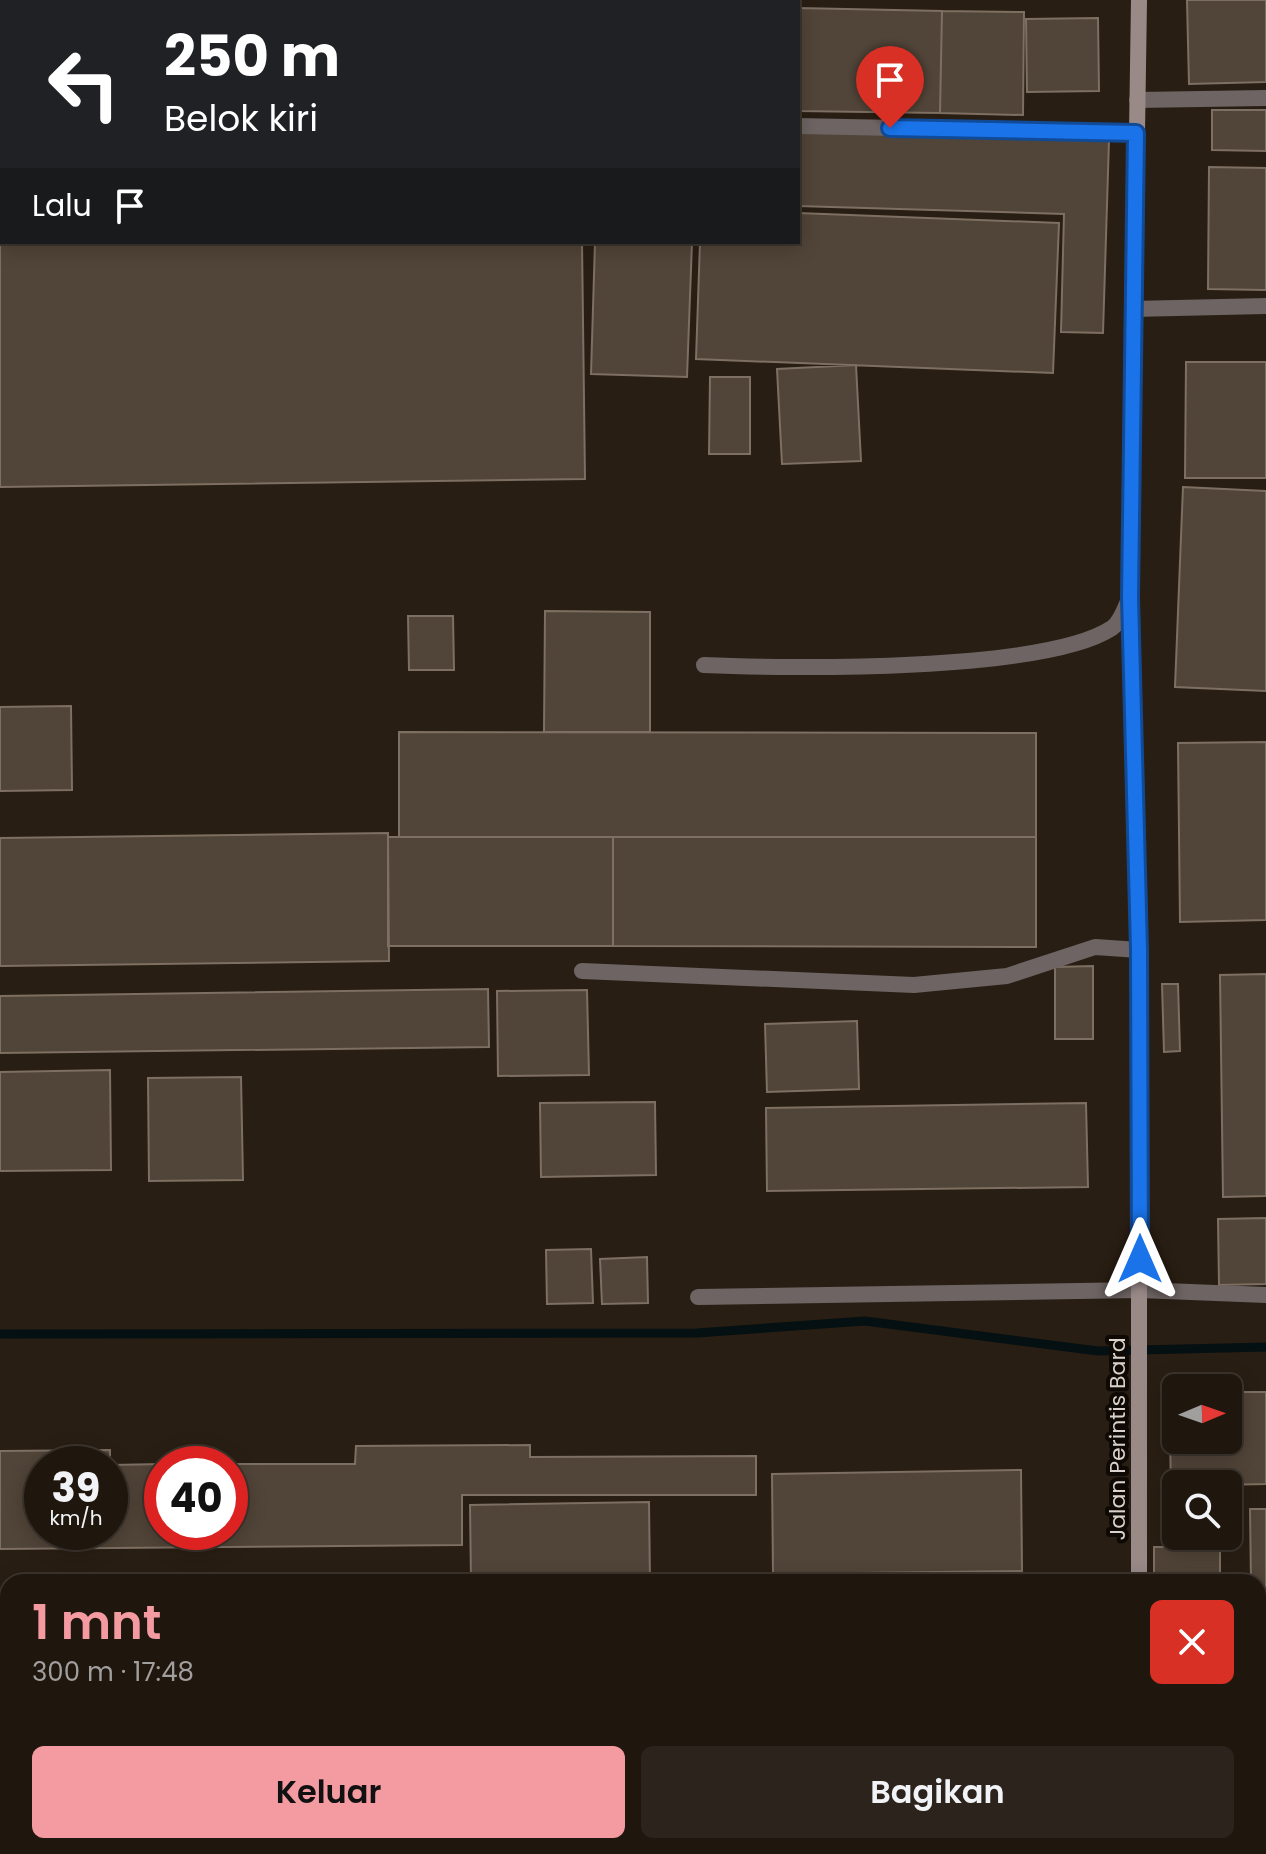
<!DOCTYPE html>
<html lang="id">
<head>
<meta charset="utf-8">
<style>
	:root { --surface:#1f160e; --page:#2c231c; --text:#f1f3f6; --muted:#a19f9e; --line:#3c352e; --accent:#f49aa1 }
	body { margin:0; font-family:Poppins,sans-serif; background:var(--page); color:var(--text); height:100vh; display:flex; flex-direction:column; font-size:30px; white-space:nowrap }
	* { box-sizing:border-box; margin:0 }
	p { font-size:26px; color:var(--muted) }
	.icon { flex:none; width:44px; height:44px; fill:none; stroke:currentColor; stroke-width:2; stroke-linecap:round; stroke-linejoin:round }
	.map { position:relative; flex:1; overflow:hidden }
	.side { position:absolute; left:0px; top:1574px; width:1266px; height:280px; display:flex; flex-direction:column; background:var(--surface); border-radius:24px 24px 0 0; box-shadow:0 4px 20px #0003,0 0 0 2px var(--line) }
	.side>* { flex:none }
	.top-card { position:absolute; left:0px; top:0px; width:800px; height:244px; box-shadow:0 4px 20px #0003,0 0 0 2px var(--line); background:#202124; color:#fff; overflow:hidden }
	.needle { width:52px; rotate:88deg }
	.fabs { position:absolute; left:1162px; top:1374px; display:grid; gap:16px }
	.fabs a { display:grid; place-items:center; width:80px; height:80px; border-radius:12px; background:var(--surface); box-shadow:0 4px 20px #0003,0 0 0 2px var(--line); font-size:40px }
	.speed { position:absolute; left:24px; top:1446px; display:flex; gap:16px; font-size:40px; font-weight:700; text-align:center }
	.speed>* { display:grid; place-content:center; width:104px; height:104px; border-radius:50%; background:var(--surface); box-shadow:0 4px 20px #0003,0 0 0 2px var(--line); line-height:1 }
	.speed small { font-size:20px; font-weight:400 }
	.speed .limit { border:12px solid #d22; background:#fff; color:#111 }
	.pin { position:absolute; display:grid; place-items:center; width:68px; height:68px; color:#fff; margin:-82px -34px; border-radius:50% 50% 50% 0; rotate:-45deg; box-shadow:0 0 8px #0007 }
	.pin .icon { rotate:45deg }
	.me { position:absolute; width:88px; margin:-44px; rotate:0deg; stroke-linejoin:round; filter:drop-shadow(0 0 6px #0008) }
	.turn { display:flex; align-items:center; gap:28px; height:168px; padding:0 32px; font-size:36px }
	.turn .icon { width:104px; height:104px; stroke-width:2.5 }
	.turn b { display:block; font-size:56px; line-height:68px }
	.then { display:flex; align-items:center; height:76px; padding:0 32px; background:#0003; gap:16px; font-size:30px }
	.round { display:grid; place-items:center; flex:none; width:84px; height:84px; border-radius:12px; background:var(--page) }
	.overview { display:flex; align-items:center; justify-content:space-between; height:136px; padding:0 32px }
	h1 { font-size:48px; font-weight:600; line-height:60px; color:var(--accent) }
	.action { display:flex; gap:16px; margin-top:auto; padding:16px 32px }
	.action a { flex:1; height:92px; border-radius:12px; background:var(--accent); color:#111; font-size:32px; font-weight:600; line-height:92px; text-align:center }
	.action a+a { background:var(--page); color:var(--text) }
	.map>svg:first-child { display:block }
</style>
</head>
<body>
<div class="map">
<svg width="1266" height="1854" viewBox="0 0 1266 1854">
	<rect width="100%" height="100%" fill="#291e13"/>
	<g fill="none" stroke-linecap="round" stroke-linejoin="round">
		<path stroke="#041012" stroke-width="9" d="M0,1334L697,1333L865,1321L1098,1351L1266,1347"/>
	</g>
	<path fill="#514438" stroke="#7d6f62" stroke-width="2" fill-rule="evenodd" d="M1187,0H1266V82L1189,84Z
		M798,8L942,11L940,113L798,111Z
		M942,11L1024,12L1023,115L940,113Z
		M0,12H2V101H0Z
		M1098,18L1099,91L1027,92L1026,19Z
		M1212,110H1266V151L1212,150Z
		M0,131L2,242H582L585,479L0,487Z
		M798,131L1109,140L1103,333L1061,332L1064,214L798,206Z
		M1209,167L1266,168V290L1208,289Z
		M798,213L1059,223L1053,373L696,359L700,242H798Z
		M595,242H692L687,377L591,374Z
		M1186,362H1266V478H1185Z
		M856,365L861,461L782,464L777,369Z
		M710,377H750V454H709Z
		M1183,487L1266,491V691L1175,687Z
		M545,611L650,612V732H544Z
		M408,616H453L454,670H409Z
		M71,706L72,790L0,791V707Z
		M399,732L1036,733V837H399Z
		M1266,742V920L1180,922L1178,743Z
		M388,833L389,961L0,966V838Z
		M388,837H613V946H388Z
		M613,837H1036V947L613,946Z
		M1093,966V1039H1055V967Z
		M1266,974V1196L1223,1197L1220,975Z
		M1162,984H1178L1180,1051L1164,1052Z
		M488,989L489,1047L0,1053V996Z
		M587,990L589,1075L498,1076L497,991Z
		M857,1021L859,1089L767,1092L765,1024Z
		M110,1070L111,1170L0,1171V1072Z
		M241,1077L243,1180L149,1181L148,1078Z
		M655,1102L656,1175L541,1177L540,1103Z
		M1086,1103L1088,1187L767,1191L766,1108Z
		M1266,1218V1284L1219,1285L1218,1219Z
		M591,1249L593,1303L547,1304L546,1250Z
		M647,1257L648,1303L602,1304L600,1259Z
		M1228,1392H1266V1484L1171,1486L1169,1393H1176V1440H1228Z
		M530,1445V1457L756,1456V1495H462V1545L0,1549V1451L110,1450V1465L162,1464V1532H230V1464H355L356,1446ZM42,1464H110V1532H42Z
		M1021,1470L1022,1571L773,1574L772,1474Z
		M649,1502L650,1582H471L470,1505Z
		M1250,1509H1266V1708H1258V1582H1251Z
		M1154,1547H1220V1582H1154Z
		M1258,1725H1266V1816H1258Z
		M79,1846H777V1854H79Z"/>
	<g fill="none" stroke-linecap="round" stroke-linejoin="round">
		<path stroke="#6d6463" stroke-width="16" d="M1137,100L1266,98
			M1132,309L1266,306
			M704,665C789,669 1045,672 1112,628C1121,622 1125,607 1130,597
			M582,971L914,985L1007,976L1095,947L1139,950
			M698,1297L1140,1290L1266,1295
			M1258,1845H1266
			M1143,1846H1195"/>
		<path stroke="#6d6463" stroke-width="16" d="M0,111H2
			M798,126L1136,133"/>
		<path stroke="#998a88" stroke-width="16" d="M1139,0L1130,597L1139,950V1582
			M1138,1854V1846"/>
	</g>
	<g fill="none" stroke-linecap="round" stroke-linejoin="round">
		<defs>
			<path id="route" d="M890,128L1136,133L1130,597L1139,950L1140,1259"/>
		</defs>
		<use href="#route" stroke="#114b97" stroke-width="20"/>
		<use href="#route" stroke="#1a73e8" stroke-width="14"/>
	</g>
	<g text-anchor="middle" stroke-width="8" stroke-linejoin="round" paint-order="stroke">
		<g font-size="22" fill="#d9d1ca" stroke="#0e0905">
			<text transform="translate(1117 1439) rotate(-90)" y="8">Jalan Perintis Bard</text>
		</g>
	</g>
</svg>
<div class="fabs">
<a><svg class="needle" viewBox="-14 -14 28 28"><path d="M0-13l5 13h-10z" fill="#e53935"/><path d="M0 13l5-13h-10z" fill="#a19f9e"/></svg></a>
<a><svg class="icon" aria-label="search" viewBox="0 0 24 24"><circle cx="10" cy="10" r="6"/><path d="M15 15l6 6"/></svg></a>
</div>
<div class="speed"><div>39<small>km/h</small></div><div class="limit">40</div></div>
<div class="pin" style="left:890px;top:128px;background:#d93025"><svg class="icon" aria-label="arrive" viewBox="0 0 24 24"><path d="M6 21V4h12l-3 4 3 4H6"/></svg></div>
<svg class="me" style="left:1140px;top:1259px" viewBox="-20 -20 40 40"><path d="M0-17L14 15 0 8-14 15z" fill="#1a73e8" stroke="#fff" stroke-width="4"/></svg>
<div class="top-card">
<div class="turn"><svg class="icon" aria-label="left" viewBox="0 0 24 24"><path d="M17 20v-9H6M10 6l-5 5 5 5"/></svg><div><b>250 m</b>Belok kiri</div></div>
<div class="then">Lalu<svg class="icon" aria-label="arrive" viewBox="0 0 24 24"><path d="M6 21V4h12l-3 4 3 4H6"/></svg></div>
</div>
<section class="side">
<div class="overview"><div><h1>1 mnt</h1><p>300 m · 17:48</p></div><a class="round" style="background:#d93025;color:#fff"><svg class="icon" aria-label="close" viewBox="0 0 24 24"><path d="M6 6l12 12M18 6L6 18"/></svg></a></div>
<div class="action"><a>Keluar</a><a>Bagikan</a></div>
</section>
</div>
</body>
</html>
